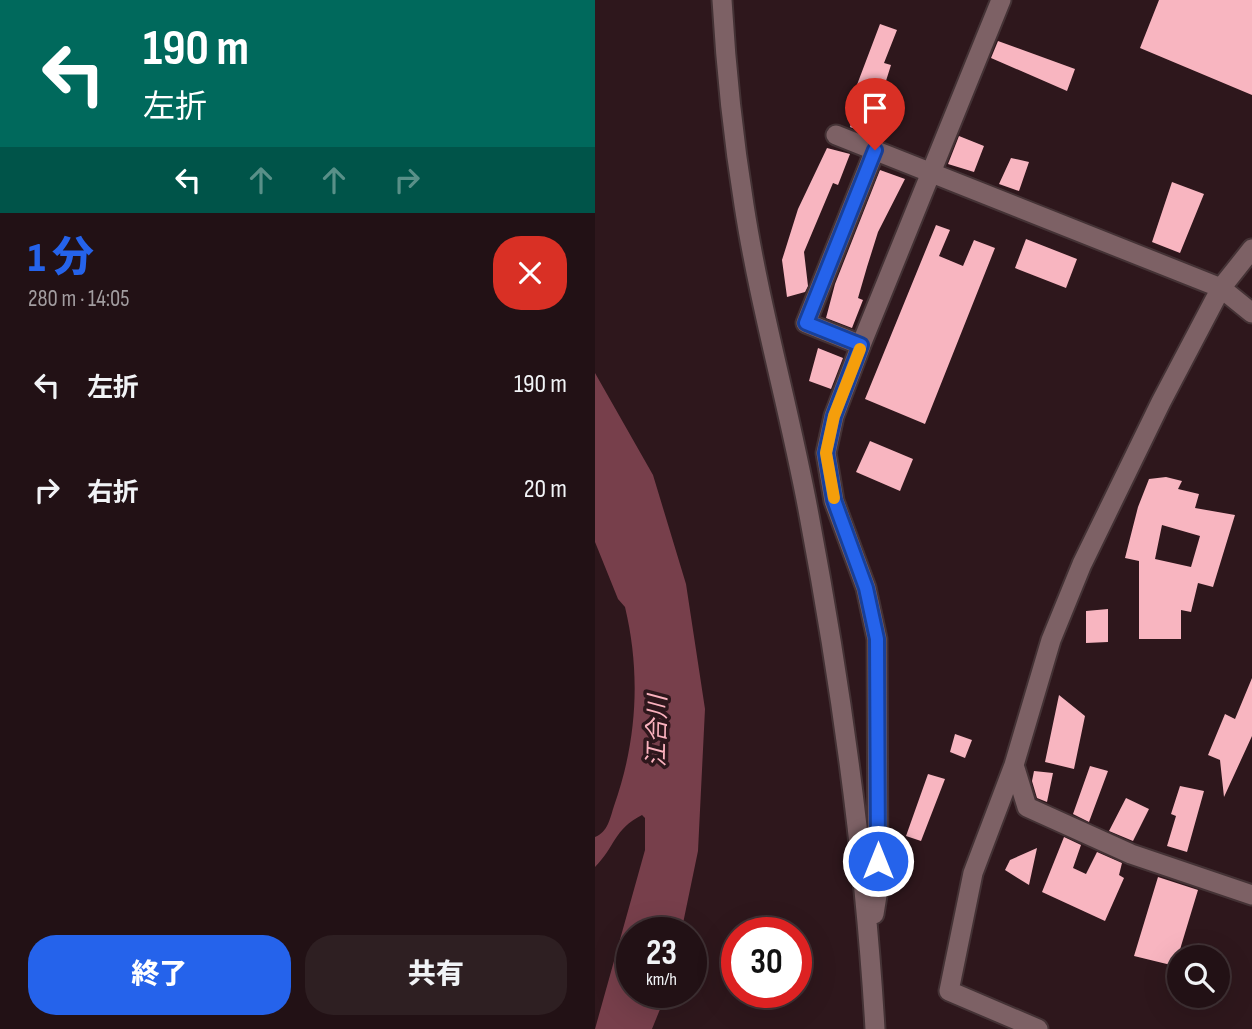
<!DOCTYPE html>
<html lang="ja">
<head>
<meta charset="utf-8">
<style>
	:root { --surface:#221115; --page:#2e1f22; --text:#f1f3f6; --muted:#a29da0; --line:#3f3134; --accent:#2563eb }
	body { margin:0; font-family:"Sofia Sans Condensed","Noto Sans JP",sans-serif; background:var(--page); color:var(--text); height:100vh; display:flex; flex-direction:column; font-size:26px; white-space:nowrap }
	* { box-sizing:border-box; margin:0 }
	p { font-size:23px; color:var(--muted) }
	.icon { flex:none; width:38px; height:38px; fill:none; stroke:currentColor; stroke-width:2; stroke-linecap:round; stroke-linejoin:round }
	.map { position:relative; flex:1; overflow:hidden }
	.side { display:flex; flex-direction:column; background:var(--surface); width:595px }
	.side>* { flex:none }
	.hud { background:#00695c; color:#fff; overflow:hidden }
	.fabs { position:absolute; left:572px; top:945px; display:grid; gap:14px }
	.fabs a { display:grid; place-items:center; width:63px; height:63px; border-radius:50%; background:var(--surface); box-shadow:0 7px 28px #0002,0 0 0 2px var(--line); font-size:35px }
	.speed { position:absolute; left:21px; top:917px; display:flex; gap:14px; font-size:35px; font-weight:700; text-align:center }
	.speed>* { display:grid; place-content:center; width:91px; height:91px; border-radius:50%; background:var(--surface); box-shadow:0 7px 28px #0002,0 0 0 2px var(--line); line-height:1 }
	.speed small { font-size:18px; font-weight:400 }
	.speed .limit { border:10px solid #d22; background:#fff; color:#111 }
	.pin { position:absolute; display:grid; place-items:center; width:60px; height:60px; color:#fff; margin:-72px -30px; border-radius:50% 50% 50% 0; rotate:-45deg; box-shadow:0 0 7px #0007 }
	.pin .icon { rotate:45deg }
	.me { position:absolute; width:77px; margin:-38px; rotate:0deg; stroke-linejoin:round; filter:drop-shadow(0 0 5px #0008) }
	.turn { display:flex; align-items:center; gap:24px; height:147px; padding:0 28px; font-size:32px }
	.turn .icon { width:91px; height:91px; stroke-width:2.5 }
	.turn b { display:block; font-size:49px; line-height:60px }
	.lanes { display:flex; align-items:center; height:66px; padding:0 28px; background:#0003; justify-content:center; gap:35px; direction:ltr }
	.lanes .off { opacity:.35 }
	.round { display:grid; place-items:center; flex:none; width:74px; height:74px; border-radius:28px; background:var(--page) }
	.head { display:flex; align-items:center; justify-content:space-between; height:119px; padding:0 28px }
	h1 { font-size:42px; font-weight:800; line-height:52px; color:var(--accent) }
	.primary-button { display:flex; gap:14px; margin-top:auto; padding:14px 28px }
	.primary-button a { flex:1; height:80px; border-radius:28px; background:var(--accent); color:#fff; font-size:28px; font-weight:800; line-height:80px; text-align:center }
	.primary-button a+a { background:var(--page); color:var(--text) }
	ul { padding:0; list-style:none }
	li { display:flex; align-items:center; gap:21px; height:105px; padding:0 28px }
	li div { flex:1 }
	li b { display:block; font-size:26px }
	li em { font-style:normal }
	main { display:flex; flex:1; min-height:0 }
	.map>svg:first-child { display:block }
</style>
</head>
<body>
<main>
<section class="side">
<div class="hud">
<div class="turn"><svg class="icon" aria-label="left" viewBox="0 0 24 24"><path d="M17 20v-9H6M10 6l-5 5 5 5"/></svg><div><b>190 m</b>左折</div></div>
<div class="lanes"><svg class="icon" aria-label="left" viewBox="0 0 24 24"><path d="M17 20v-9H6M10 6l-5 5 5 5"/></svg><svg class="icon off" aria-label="ahead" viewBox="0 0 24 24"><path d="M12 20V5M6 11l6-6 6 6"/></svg><svg class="icon off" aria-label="ahead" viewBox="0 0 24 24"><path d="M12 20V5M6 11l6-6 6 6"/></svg><svg class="icon off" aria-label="right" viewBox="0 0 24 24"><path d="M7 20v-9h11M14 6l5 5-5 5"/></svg></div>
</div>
<div class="head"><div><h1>1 分</h1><p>280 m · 14:05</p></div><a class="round" style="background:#d93025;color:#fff"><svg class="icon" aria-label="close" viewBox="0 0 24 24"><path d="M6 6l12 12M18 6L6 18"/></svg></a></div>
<ul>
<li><svg class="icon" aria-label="left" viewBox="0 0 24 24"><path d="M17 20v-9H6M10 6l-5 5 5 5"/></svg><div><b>左折</b></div><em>190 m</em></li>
<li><svg class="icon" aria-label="right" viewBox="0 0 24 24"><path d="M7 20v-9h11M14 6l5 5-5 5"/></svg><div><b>右折</b></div><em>20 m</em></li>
</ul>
<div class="primary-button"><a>終了</a><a>共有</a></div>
</section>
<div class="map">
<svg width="657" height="1029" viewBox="0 0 657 1029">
	<rect width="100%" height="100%" fill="#2e171c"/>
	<path fill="#773f4b" d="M0,373L58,475L91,584L110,709L103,851L86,933H37V992H72L57,1029H0L50,850V818L47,815C19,829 20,847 0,867V837C13,832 15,818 19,806C42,741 46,674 30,607L23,599L0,542Z"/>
	<path fill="#f8b5c0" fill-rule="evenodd" d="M564,0H657V95L545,48Z
		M285,24L302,30L289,63L296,65L284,103L290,105L278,136L255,127L266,92L260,90Z
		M403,41L480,69L472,91L396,58Z
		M364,136L389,146L379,172L353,164Z
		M232,148L255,154L243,185L238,183L209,252L213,286L210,292L192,297L187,260L203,209Z
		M416,158L434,162L424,191L404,184Z
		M285,170L310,179L283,232L272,267L263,298L268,300L257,328L231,318L240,284Z
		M577,182L609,194L585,253L557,242Z
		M341,225L355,230L344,256L368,266L379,240L400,248L330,424L270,399Z
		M431,239L482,259L471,288L420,268Z
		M223,348L248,358L236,389L214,381Z
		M275,441L318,459L305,491L261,472Z
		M571,477L587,481L583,489L604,494L600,508L640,515L618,587L603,583L596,612L586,610V639H544V561L530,558L543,507L554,479ZM567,525L605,536L596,567L560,559Z
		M513,609V642L491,643V611Z
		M657,678V736L629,797L625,760L613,755L630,714L640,719Z
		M464,695L490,716L479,769L450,762Z
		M360,734L377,740L370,758L355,752Z
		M495,766L513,771L494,822L478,814Z
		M439,771L458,773L452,802L442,798L437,781Z
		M333,774L350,779L326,841L311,836Z
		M585,786L609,791L592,852L572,846L581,816L576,814Z
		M531,798L554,809L538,841L514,831Z
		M469,837L486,845L478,868L491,874L502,852L527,863L524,875L529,878L510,921L447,892Z
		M442,848L434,885L410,870L415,860Z
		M563,877L603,890L580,966L539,956Z"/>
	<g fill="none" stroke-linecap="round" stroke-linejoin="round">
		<defs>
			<path id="minor" d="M127,0C131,69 138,137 149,205C165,309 195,411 214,515C246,685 270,857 280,1029
				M241,135L626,288L657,313
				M266,345L211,323L280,150
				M419,765L432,807L536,854L657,895
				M279,914L283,889L282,639L271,588L239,501L231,453L239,416L266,345L406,0
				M443,1029L354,991L378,873L419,765L456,640L487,564L566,402L626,288L657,249"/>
		</defs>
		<use href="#minor" stroke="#443235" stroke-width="23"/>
		<use href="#minor" stroke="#7d6165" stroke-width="19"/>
	</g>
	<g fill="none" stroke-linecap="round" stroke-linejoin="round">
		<defs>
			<path id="route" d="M280,150L211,323L266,345L239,416L231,453L239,500L271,588L282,639L283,861"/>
		</defs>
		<use href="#route" stroke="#184099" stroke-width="18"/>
		<use href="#route" stroke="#2563eb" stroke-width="12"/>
		<path stroke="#f59e0b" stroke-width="12" d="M239,498L231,453L239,416L265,349"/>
	</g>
	<g text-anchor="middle" stroke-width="7" stroke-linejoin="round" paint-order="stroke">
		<g font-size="24" font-style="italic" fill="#fbb2be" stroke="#2e171c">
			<text transform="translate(62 731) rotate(-89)" y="8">江合川</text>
		</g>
	</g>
</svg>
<div class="fabs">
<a><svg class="icon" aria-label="search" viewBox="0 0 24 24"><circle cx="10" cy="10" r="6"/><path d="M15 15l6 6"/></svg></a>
</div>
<div class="speed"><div>23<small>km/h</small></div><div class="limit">30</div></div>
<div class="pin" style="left:280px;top:150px;background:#d93025"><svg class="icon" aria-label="arrive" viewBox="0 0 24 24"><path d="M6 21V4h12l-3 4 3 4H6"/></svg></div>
<svg class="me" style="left:283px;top:861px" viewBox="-20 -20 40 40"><circle r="17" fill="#2563eb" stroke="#fff" stroke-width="3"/><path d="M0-11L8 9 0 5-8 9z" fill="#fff"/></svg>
</div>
</main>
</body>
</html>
